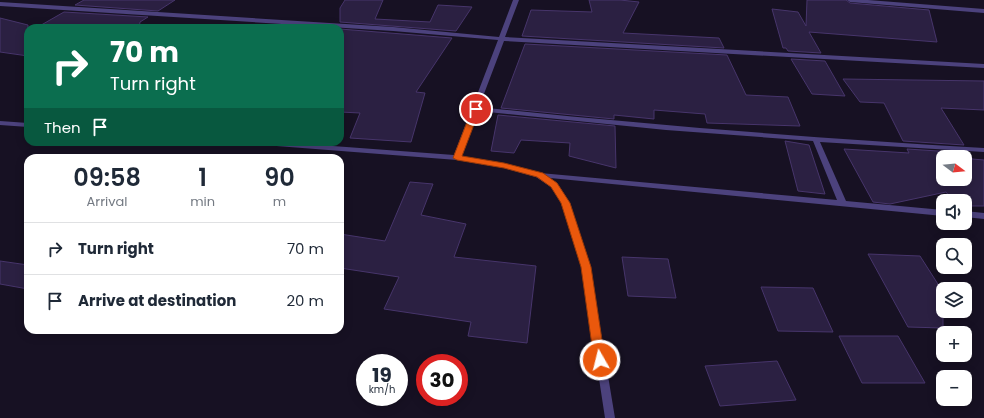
<!DOCTYPE html>
<html lang="en">
<head>
<meta charset="utf-8">
<style>
	:root { --surface:#fff; --page:#f2f2f3; --text:#1f2937; --muted:#747a83; --line:#e0e1e3 }
	body { margin:0; font-family:Poppins,sans-serif; background:var(--page); color:var(--text); height:100vh; display:flex; flex-direction:column; font-size:15px; white-space:nowrap }
	* { box-sizing:border-box; margin:0 }
	p { font-size:13px; color:var(--muted) }
	.icon { flex:none; width:22px; height:22px; fill:none; stroke:currentColor; stroke-width:2; stroke-linecap:round; stroke-linejoin:round }
	.map { position:relative; flex:1; overflow:hidden }
	.side { position:absolute; left:24px; top:154px; width:320px; height:180px; display:flex; flex-direction:column; background:var(--surface); border-radius:12px; box-shadow:0 2px 10px #0003 }
	.side>* { flex:none }
	.banner { position:absolute; left:24px; top:24px; width:320px; height:122px; border-radius:12px; box-shadow:0 2px 10px #0003; background:#0b6e4f; color:#fff; overflow:hidden }
	.needle { width:26px; rotate:106deg }
	.fabs { position:absolute; left:936px; top:150px; display:grid; gap:8px }
	.fabs a { display:grid; place-items:center; width:36px; height:36px; border-radius:8px; background:var(--surface); box-shadow:0 2px 10px #0003; font-size:20px }
	.speed { position:absolute; left:356px; top:354px; display:flex; gap:8px; font-size:20px; font-weight:700; text-align:center }
	.speed>* { display:grid; place-content:center; width:52px; height:52px; border-radius:50%; background:var(--surface); box-shadow:0 2px 10px #0003; line-height:1 }
	.speed small { font-size:10px; font-weight:400 }
	.speed .limit { border:6px solid #d22; background:#fff; color:#111 }
	.pin { position:absolute; display:grid; place-items:center; width:34px; height:34px; color:#fff; margin:-17px; border:2px solid #fff; border-radius:50%; box-shadow:0 1px 4px #0007 }
	.me { position:absolute; width:44px; margin:-22px; rotate:352deg; stroke-linejoin:round; filter:drop-shadow(0 0 3px #0008) }
	.turn { display:flex; align-items:center; gap:14px; height:84px; padding:0 20px; font-size:18px }
	.turn .icon { width:52px; height:52px; stroke-width:2.5 }
	.turn b { display:block; font-size:28px; line-height:34px }
	.then { display:flex; align-items:center; height:38px; padding:0 20px; background:#0003; gap:8px; font-size:15px }
	.eta { display:flex; justify-content:space-evenly; align-items:center; height:68px; text-align:center }
	.eta b { font-size:24px; font-weight:600; line-height:28px }
	ul { padding:0; list-style:none }
	li { display:flex; align-items:center; gap:12px; height:52px; padding:0 20px; border-top:1px solid var(--line) }
	li div { flex:1 }
	li b { display:block; font-size:15px }
	li em { font-style:normal }
	.map>svg:first-child { display:block }
</style>
</head>
<body>
<div class="map">
<svg width="984" height="418" viewBox="0 0 984 418">
	<rect width="100%" height="100%" fill="#171123"/>
	<path fill="#2b2042" stroke="#47356b" fill-rule="evenodd" d="M84,0H175L158,11L75,5Z
		M345,0H383L375,19L430,22L438,5L472,7L456,31L340,22V8Z
		M589,0H620L639,2L623,33L719,38L724,48L522,36L531,10L592,12Z
		M807,0H846L850,3L929,10L937,42L809,32L821,53L788,51L786,48H783L772,9L798,12L806,26Z
		M64,12L148,17L140,22L139,28H36Z
		M0,18L28,25V56L0,52Z
		M340,29L452,38L416,92L425,93L411,142L350,138L360,113L340,112Z
		M525,44L727,55L746,95L788,97L800,126L707,123L705,114L654,110V119L614,115V119L501,108Z
		M791,59L825,61L845,96L812,94Z
		M843,79L984,81V110L941,108L964,145L903,141L884,103L860,102Z
		M498,115L615,126L616,168L569,156L570,143L521,140L514,153L491,151Z
		M785,141L809,145L825,194L798,191Z
		M844,149L909,153L907,149L969,153L972,159L984,160V206H965V201H953L946,192L890,204L873,202ZM943,157H965V179H943Z
		M410,182L433,184L421,215L466,224L454,257L536,266L527,343L468,336L471,322L384,309L399,277L340,268V234L385,241Z
		M868,254L920,256L943,292V328L908,327Z
		M622,257L668,259L676,298L628,296Z
		M0,261L28,265V289L0,284Z
		M761,287L813,288L833,332L778,331Z
		M839,336H898L925,383H862Z
		M777,361L796,400L720,406L705,366Z"/>
	<g fill="none" stroke-linecap="round" stroke-linejoin="round">
		<path fill="#4c427d" fill-rule="evenodd" d="M513,0H519L505,37L984,64V68L504,41L479,107C647,125 815,138 984,148V152L820,142L846,201L943,210V216L550,178L557,183L570,203L590,267L615,418H605L582,267L562,203L551,187L536,177L504,168L457,160L250,144L246,142H279L454,155L498,40L393,31L0,6V2L393,27L499,37ZM478,111L666,130L813,141L837,200L540,173L504,164L461,156Z
			M847,0H868L984,9V13L850,2Z
			M0,121L28,123V127L0,125Z
			M965,211L984,213V219L965,217Z"/>
	</g>
	<path fill="#ea580c" stroke="#983908" d="M476,106L480,109L462,156L504,163L543,173L557,183L570,203L591,267L605,360L604,364L600,366L596,364L594,360L581,267L561,203L551,187L537,177L504,168L457,160L453,158L472,109Z"/>
</svg>
<div class="fabs">
<a><svg class="needle" viewBox="-14 -14 28 28"><path d="M0-13l5 13h-10z" fill="#e53935"/><path d="M0 13l5-13h-10z" fill="#747a83"/></svg></a>
<a><svg class="icon" aria-label="sound" viewBox="0 0 24 24"><path d="M4 9h4l5-4v14l-5-4H4zM17 9q2 3 0 6"/></svg></a>
<a><svg class="icon" aria-label="search" viewBox="0 0 24 24"><circle cx="10" cy="10" r="6"/><path d="M15 15l6 6"/></svg></a>
<a><svg class="icon" aria-label="layers" viewBox="0 0 24 24"><path d="M12 4l9 5-9 5-9-5zM3 14l9 5 9-5"/></svg></a>
<a>+</a>
<a>−</a>
</div>
<div class="speed"><div>19<small>km/h</small></div><div class="limit">30</div></div>
<div class="pin" style="left:476px;top:109px;background:#d93025"><svg class="icon" aria-label="arrive" viewBox="0 0 24 24"><path d="M6 21V4h12l-3 4 3 4H6"/></svg></div>
<svg class="me" style="left:600px;top:360px" viewBox="-20 -20 40 40"><circle r="17" fill="#ea580c" stroke="#fff" stroke-width="3"/><path d="M0-11L8 9 0 5-8 9z" fill="#fff"/></svg>
<div class="banner">
<div class="turn"><svg class="icon" aria-label="right" viewBox="0 0 24 24"><path d="M7 20v-9h11M14 6l5 5-5 5"/></svg><div><b>70 m</b>Turn right</div></div>
<div class="then">Then<svg class="icon" aria-label="arrive" viewBox="0 0 24 24"><path d="M6 21V4h12l-3 4 3 4H6"/></svg></div>
</div>
<section class="side">
<div class="eta">
<div><b>09:58</b><p>Arrival</p></div>
<div><b>1</b><p>min</p></div>
<div><b>90</b><p>m</p></div>
</div>
<ul>
<li><svg class="icon" aria-label="right" viewBox="0 0 24 24"><path d="M7 20v-9h11M14 6l5 5-5 5"/></svg><div><b>Turn right</b></div><em>70 m</em></li>
<li><svg class="icon" aria-label="arrive" viewBox="0 0 24 24"><path d="M6 21V4h12l-3 4 3 4H6"/></svg><div><b>Arrive at destination</b></div><em>20 m</em></li>
</ul>
</section>
</div>
</body>
</html>
